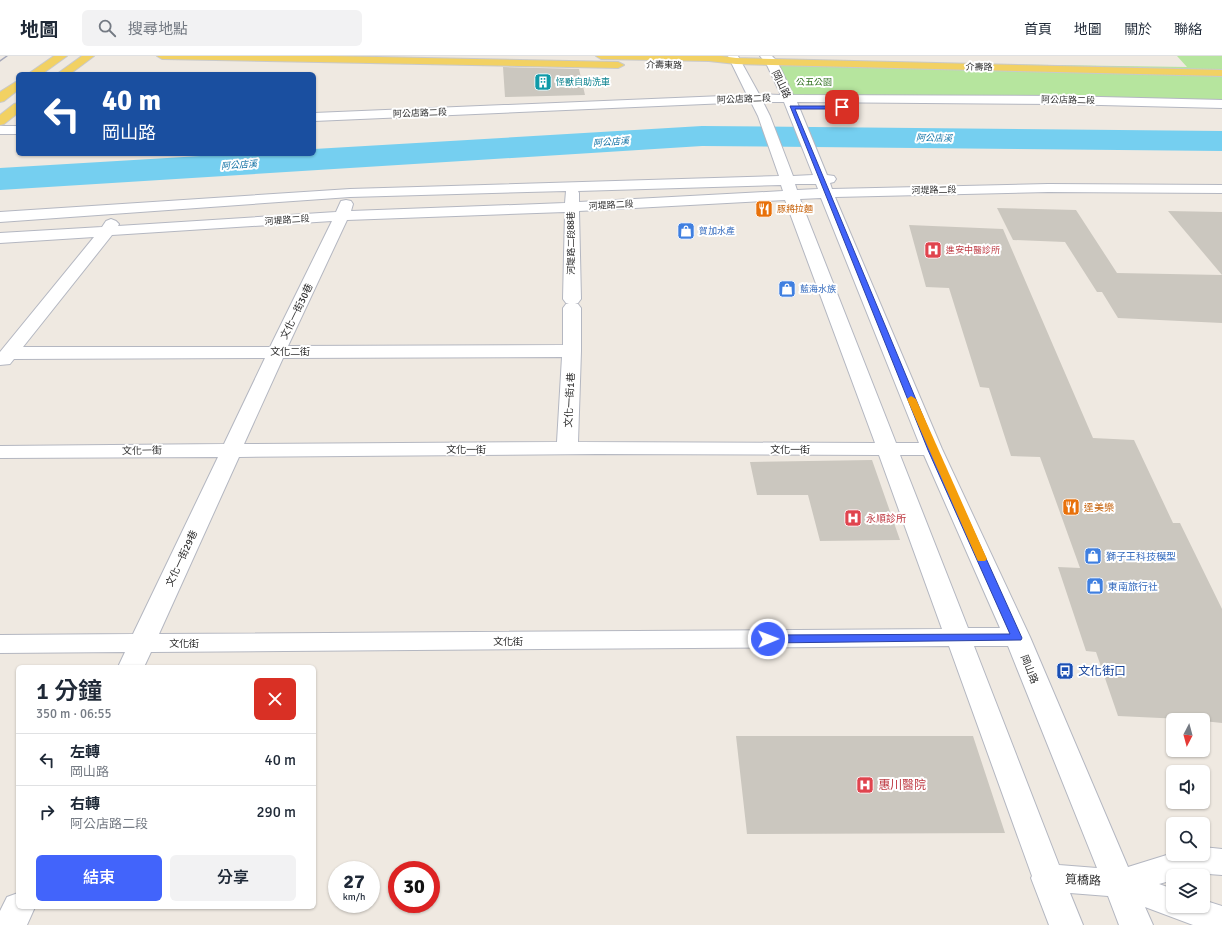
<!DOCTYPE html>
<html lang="zh-TW">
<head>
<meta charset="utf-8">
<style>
	:root { --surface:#fff; --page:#f2f2f3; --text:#1f2937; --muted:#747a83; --line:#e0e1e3; --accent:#4264fb }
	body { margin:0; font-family:Signika,"Noto Sans TC",sans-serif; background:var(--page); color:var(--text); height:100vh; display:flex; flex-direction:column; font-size:15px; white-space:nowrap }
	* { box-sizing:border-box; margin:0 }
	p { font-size:13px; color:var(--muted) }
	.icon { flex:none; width:22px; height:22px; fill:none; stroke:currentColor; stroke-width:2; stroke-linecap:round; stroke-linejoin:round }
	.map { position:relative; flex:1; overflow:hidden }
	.side { position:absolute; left:16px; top:609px; width:300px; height:244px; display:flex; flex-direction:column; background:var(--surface); border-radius:6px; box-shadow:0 1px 3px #0004 }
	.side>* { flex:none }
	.hud { position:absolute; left:16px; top:16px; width:300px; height:84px; border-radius:6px; box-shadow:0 1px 3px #0004; background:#1a4fa0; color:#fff; overflow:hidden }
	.needle { width:26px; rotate:186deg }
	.buttons { position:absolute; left:1166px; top:657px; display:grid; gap:8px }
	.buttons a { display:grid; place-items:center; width:44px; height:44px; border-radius:6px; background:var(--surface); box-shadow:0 1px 3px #0004; font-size:20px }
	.speed { position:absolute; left:328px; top:805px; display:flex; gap:8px; font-size:20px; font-weight:700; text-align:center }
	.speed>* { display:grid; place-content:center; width:52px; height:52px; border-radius:50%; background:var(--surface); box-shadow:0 1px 3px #0004; line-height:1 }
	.speed small { font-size:10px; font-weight:400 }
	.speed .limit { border:6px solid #d22; background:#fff; color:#111 }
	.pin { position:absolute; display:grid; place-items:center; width:34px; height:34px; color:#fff; margin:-17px; border-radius:8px; box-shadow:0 2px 6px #0006 }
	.me { position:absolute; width:44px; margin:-22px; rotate:89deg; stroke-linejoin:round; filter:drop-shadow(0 0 3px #0008) }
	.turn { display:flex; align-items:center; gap:14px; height:84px; padding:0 20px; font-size:18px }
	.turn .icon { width:52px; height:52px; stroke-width:2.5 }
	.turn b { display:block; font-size:28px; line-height:34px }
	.round { display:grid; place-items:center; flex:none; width:42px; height:42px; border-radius:6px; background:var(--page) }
	.headline { display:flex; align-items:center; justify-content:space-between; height:68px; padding:0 20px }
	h1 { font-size:24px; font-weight:600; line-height:30px }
	.primary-button { display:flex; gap:8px; margin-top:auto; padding:8px 20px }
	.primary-button a { flex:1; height:46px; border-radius:6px; background:var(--accent); color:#fff; font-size:16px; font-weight:600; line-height:46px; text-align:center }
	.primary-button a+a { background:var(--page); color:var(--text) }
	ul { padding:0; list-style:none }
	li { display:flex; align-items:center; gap:12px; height:52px; padding:0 20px; border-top:1px solid var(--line) }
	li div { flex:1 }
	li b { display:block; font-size:15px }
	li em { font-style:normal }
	header { display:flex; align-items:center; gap:24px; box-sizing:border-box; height:56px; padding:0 20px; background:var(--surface); border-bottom:1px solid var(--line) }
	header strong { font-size:19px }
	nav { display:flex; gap:22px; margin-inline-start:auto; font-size:14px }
	.search { width:280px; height:36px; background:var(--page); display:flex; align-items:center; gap:10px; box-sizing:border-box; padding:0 14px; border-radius:6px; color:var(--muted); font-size:15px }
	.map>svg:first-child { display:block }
</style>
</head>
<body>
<header>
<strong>地圖</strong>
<div class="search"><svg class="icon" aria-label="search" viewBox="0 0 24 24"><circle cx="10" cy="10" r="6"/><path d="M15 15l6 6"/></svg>搜尋地點</div>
<nav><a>首頁</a><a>地圖</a><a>關於</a><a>聯絡</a></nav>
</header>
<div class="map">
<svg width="1222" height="869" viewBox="0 0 1222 869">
	<rect width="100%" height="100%" fill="#efe9e1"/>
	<path fill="#b6e59e" d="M1177,0H1222V48L789,42L771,5L1187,11Z"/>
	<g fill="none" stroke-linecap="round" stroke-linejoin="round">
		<path fill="#75cff0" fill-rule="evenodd" d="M702,70L1222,75V95L702,90L0,134V112L234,98H314V93Z"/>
	</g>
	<path fill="#cbc7bf" d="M503,11L579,13L585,39L505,41Z
		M997,152L1076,154L1117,217L1222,219V267L1118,262L1102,236H1097L1065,186L1013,184Z
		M1168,155L1222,156V219Z
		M909,169L1003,173L1093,382L1134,384L1173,467H1180L1222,553V667L1203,665V664L1118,660L1096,596L1086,595L1058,511L1080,512L1040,401L1011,400L989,332L980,331L949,232L926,231Z
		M872,404L900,484L820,485L808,439H757L750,406Z
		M736,680H973L1005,777L747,778Z"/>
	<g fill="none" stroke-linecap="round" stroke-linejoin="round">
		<defs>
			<path id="minor" d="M728,0H738L759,38L781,39L766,7L760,0H772L777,5L793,39L1060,40L1222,44V52L1060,48L797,46L827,119L834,120L836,123L834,126L830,127L832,133L1048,128L1222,129V137L1048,136L835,141L942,393L1030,581L1128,811L1173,797L1203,798V791L1222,793V819L1195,817L1186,820H1173V824L1159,828L1173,833V850H1203V844L1222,850V869H1193L1145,851L1153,869H1119L1108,840L1070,837L1083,869H1049L1031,822L1032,820L949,590L151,596L144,611H118L125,596L0,597V579L133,578L218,401L0,402V390L224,388L265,302L14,303L10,308L0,309V296L94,181L0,187V177L102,171L106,165L111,163L116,165L119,168L118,170L336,156L341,145L346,144L351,145L353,148L351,155L565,147L566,135L350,141L0,166V156L350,133L779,120L758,60L751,46L314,65V57L747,39ZM763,46H784L813,119L793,120L770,60ZM795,128H816L818,133L797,134ZM781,129L783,135L579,146V137L578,135ZM821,142L919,387H896L800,143ZM785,144L875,387L578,386L581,295V252L578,248L575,247H578L581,243L579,155ZM565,156L563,243L566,247H569L566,248L563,252V289L288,290L347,164ZM332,165L270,291H23L112,179ZM562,301L557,386L244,388L283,302ZM597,398L879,399L942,573L159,578L239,401ZM900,399H924L1000,572H968ZM974,590H1008L1097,812L1059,809Z
				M0,70H18V78H0Z
				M18,837V851H35L27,869H0V855L7,841Z"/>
			<path id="major" d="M54,0H67L42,18H28Z
				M82,0H94L70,18H57Z
				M157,0H329L618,6L624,9L618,12L162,3Z
				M596,0H721L736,2L1222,14V20L736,8L709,5L601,3Z
				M18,25V34L4,45L0,46V36L14,27Z
				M18,47V57L4,68L0,69V59L14,48Z"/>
		</defs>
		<use href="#minor" stroke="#b4b7c1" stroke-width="2"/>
		<use href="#major" stroke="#c9c9c9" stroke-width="2"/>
		<use href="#minor" fill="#fff" fill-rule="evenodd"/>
		<use href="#major" fill="#f2d163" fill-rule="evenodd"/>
		<path stroke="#a3a6b8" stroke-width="1.5" d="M0,5L7,0"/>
	</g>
	<path fill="#4264fb" stroke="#2b41a3" d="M790,50H842L845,51L842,53H795L937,394L1022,582L1021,584L768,587L765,586L763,583L765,581L768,579L1010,578L928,394Z"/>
	<path fill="#f59e0b" d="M911,340L916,343L987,503L985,505H978L977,503L907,343Z"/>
	<defs>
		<symbol id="building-square" viewBox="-11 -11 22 22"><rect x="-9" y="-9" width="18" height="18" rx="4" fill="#0f9aa8" stroke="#fff"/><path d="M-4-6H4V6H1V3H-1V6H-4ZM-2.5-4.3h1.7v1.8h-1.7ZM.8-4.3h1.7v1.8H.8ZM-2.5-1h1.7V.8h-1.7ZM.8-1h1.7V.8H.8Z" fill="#fff"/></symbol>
		<symbol id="restaurant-square" viewBox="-11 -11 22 22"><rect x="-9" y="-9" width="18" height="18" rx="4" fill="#e8710a" stroke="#fff"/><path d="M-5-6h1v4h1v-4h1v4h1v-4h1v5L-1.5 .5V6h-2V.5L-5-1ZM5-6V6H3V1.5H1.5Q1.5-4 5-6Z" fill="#fff"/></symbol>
		<symbol id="shop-square" viewBox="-11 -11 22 22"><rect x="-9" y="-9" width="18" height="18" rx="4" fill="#3f7fe0" stroke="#fff"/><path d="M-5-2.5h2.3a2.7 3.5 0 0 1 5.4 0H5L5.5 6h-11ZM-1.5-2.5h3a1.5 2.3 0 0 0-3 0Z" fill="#fff"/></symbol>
		<symbol id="hospital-square" viewBox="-11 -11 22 22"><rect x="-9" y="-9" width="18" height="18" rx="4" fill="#e0444e" stroke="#fff"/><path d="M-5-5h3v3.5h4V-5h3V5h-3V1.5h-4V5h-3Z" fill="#fff"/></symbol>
		<symbol id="bus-square" viewBox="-11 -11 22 22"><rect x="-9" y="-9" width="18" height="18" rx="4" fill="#1a4fb4" stroke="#fff"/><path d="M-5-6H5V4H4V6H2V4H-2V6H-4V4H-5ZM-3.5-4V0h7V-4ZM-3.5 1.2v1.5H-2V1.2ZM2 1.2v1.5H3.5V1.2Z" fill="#fff"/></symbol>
	</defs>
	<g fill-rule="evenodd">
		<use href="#building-square" x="533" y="16" width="20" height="20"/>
		<use href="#restaurant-square" x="754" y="143" width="20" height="20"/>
		<use href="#shop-square" x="676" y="165" width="20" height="20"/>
		<use href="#hospital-square" x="923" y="184" width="20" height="20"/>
		<use href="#shop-square" x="777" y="223" width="20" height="20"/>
		<use href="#restaurant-square" x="1061" y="441" width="20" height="20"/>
		<use href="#hospital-square" x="843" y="452" width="20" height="20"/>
		<use href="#shop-square" x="1083" y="490" width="20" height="20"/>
		<use href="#shop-square" x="1085" y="520" width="20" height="20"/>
		<use href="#bus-square" x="1055" y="605" width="20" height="20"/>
		<use href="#hospital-square" x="855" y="719" width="20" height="20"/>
	</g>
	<g text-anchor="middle" stroke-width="4" stroke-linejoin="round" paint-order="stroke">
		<g font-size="9" fill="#2e2e2e" stroke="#fff">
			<text transform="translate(664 9) rotate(1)" y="3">介壽東路</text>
			<text transform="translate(979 11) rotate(1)" y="3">介壽路</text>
			<text transform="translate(744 43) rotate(-2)" y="3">阿公店路二段</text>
			<text transform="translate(1068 44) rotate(1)" y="3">阿公店路二段</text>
			<text transform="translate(420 57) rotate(-2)" y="3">阿公店路二段</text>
			<text transform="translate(934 134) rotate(-1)" y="3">河堤路二段</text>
			<text transform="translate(611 149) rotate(-3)" y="3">河堤路二段</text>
			<text transform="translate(287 164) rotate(-4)" y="3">河堤路二段</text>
			<text transform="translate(571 187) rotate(-90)" y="3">河堤路二段88巷</text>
		</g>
		<g font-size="9" fill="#0d838f" stroke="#fff" text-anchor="start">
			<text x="556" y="29">怪獸自助洗車</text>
		</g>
		<g font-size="9" fill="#2c6e1b" stroke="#fff">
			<text x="814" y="29">公五公園</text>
		</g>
		<g font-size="9" font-style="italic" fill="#0d6fa3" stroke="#fff">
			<text transform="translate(934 82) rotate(1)" y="3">阿公店溪</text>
			<text transform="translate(611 86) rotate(-4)" y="3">阿公店溪</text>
			<text transform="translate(239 109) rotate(-4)" y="3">阿公店溪</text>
		</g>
		<g font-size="9" fill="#c56008" stroke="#fff" text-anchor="start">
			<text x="777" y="156">豚將拉麵</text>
		</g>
		<g font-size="9" fill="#366cbe" stroke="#fff" text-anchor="start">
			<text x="699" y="178">賀加水產</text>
			<text x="800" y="236">藍海水族</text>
		</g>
		<g font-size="9" fill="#be3a42" stroke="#fff" text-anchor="start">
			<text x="946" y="197">進安中醫診所</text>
		</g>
		<g font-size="10" fill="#2e2e2e" stroke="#fff">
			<text transform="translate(782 28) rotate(64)" y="4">岡山路</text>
			<text transform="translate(296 255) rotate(-64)" y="4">文化一街30巷</text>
			<text x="290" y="299">文化二街</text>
			<text transform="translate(569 344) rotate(-87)" y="4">文化一街1巷</text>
			<text x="466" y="397">文化一街</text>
			<text x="790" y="397">文化一街</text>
			<text transform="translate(142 394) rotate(-1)" y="4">文化一街</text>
			<text transform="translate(181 502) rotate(-65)" y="4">文化一街29巷</text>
			<text x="508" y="589">文化街</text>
			<text x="184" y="591">文化街</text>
			<text transform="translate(1030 613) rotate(68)" y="4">岡山路</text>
		</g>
		<g font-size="10" fill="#c56008" stroke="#fff" text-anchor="start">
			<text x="1084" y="455">達美樂</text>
		</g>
		<g font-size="10" fill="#be3a42" stroke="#fff" text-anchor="start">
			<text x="866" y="466">永順診所</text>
		</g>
		<g font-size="10" fill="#366cbe" stroke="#fff" text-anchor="start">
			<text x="1106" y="504">獅子王科技模型</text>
			<text x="1108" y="534">東南旅行社</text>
		</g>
		<g font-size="12" fill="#164399" stroke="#fff" text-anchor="start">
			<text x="1078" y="619">文化街口</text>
		</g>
		<g font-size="12" fill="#be3a42" stroke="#fff" text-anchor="start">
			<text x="878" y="733">惠川醫院</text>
		</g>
		<g font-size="12" fill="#2e2e2e" stroke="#fff">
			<text transform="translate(1083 824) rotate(3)" y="4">筧橋路</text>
		</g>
	</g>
</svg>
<div class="buttons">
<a><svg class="needle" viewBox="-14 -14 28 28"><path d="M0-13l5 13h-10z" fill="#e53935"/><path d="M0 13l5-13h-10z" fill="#747a83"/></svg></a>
<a><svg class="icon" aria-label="sound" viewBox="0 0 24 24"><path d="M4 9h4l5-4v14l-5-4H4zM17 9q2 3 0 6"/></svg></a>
<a><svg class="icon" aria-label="search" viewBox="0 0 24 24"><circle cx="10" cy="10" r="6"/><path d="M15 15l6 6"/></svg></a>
<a><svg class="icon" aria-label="layers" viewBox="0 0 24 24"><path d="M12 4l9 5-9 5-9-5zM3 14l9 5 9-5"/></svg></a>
</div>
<div class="speed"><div>27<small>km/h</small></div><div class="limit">30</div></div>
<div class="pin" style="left:842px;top:51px;background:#d93025"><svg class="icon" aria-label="arrive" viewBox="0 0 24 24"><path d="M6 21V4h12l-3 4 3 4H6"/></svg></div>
<svg class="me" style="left:768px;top:583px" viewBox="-20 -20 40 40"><circle r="17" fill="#4264fb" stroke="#fff" stroke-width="3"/><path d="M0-11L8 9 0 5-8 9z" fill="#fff"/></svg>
<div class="hud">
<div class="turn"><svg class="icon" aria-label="left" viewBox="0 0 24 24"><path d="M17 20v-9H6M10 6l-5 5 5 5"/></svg><div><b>40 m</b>岡山路</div></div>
</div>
<section class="side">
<div class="headline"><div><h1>1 分鐘</h1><p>350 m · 06:55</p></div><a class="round" style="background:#d93025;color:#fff"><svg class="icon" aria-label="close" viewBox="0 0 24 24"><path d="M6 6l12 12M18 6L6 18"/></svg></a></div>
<ul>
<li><svg class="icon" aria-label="left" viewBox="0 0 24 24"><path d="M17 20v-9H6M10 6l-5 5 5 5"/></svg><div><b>左轉</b><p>岡山路</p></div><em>40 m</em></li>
<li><svg class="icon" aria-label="right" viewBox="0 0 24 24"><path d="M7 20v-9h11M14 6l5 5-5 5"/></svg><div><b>右轉</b><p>阿公店路二段</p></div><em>290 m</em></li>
</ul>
<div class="primary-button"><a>結束</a><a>分享</a></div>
</section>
</div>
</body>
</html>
